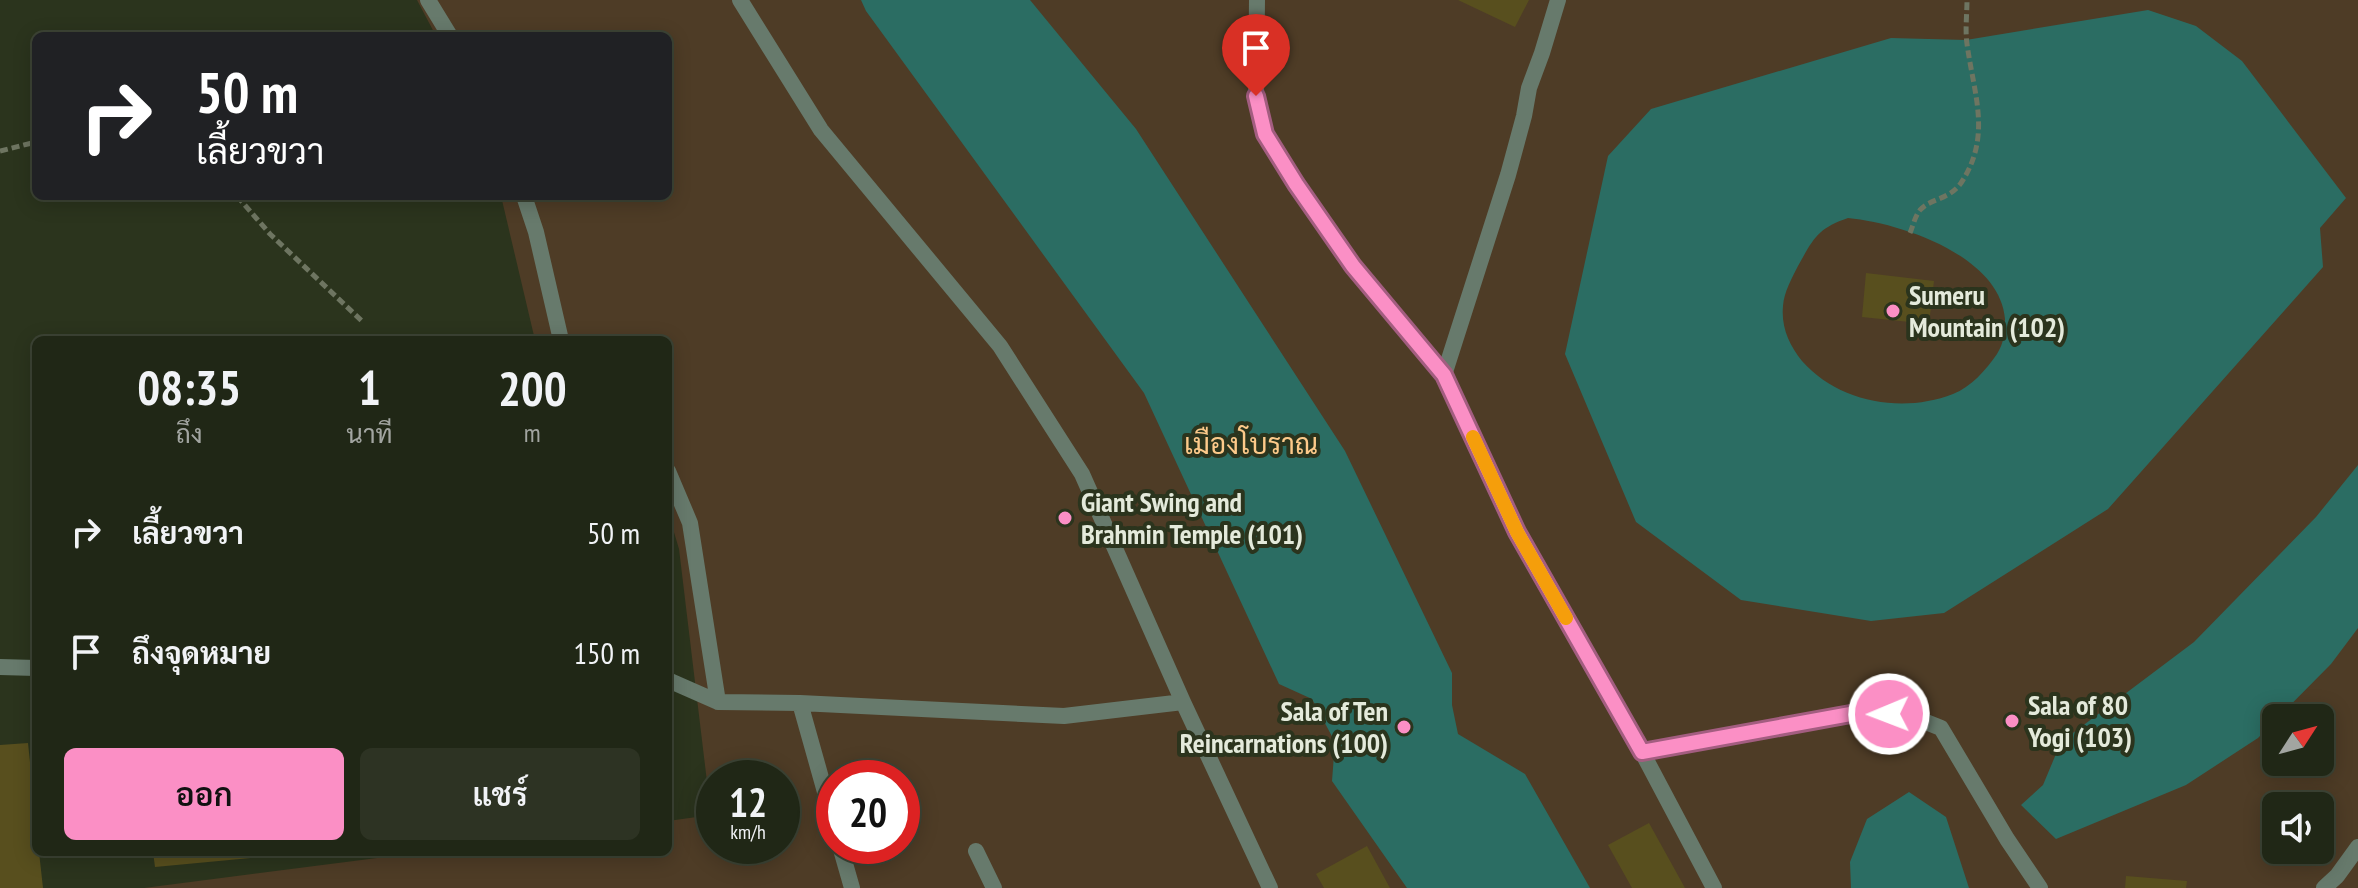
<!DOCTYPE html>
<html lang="th">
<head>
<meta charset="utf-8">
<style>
	:root { --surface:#202716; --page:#2d3323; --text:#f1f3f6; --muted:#a2a5a1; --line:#3d4435; --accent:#fb8fc5 }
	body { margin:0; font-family:"PT Sans Narrow",Sarabun,sans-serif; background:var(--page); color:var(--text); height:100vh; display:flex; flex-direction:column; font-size:30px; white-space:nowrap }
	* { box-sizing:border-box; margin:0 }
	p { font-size:26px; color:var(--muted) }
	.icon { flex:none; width:44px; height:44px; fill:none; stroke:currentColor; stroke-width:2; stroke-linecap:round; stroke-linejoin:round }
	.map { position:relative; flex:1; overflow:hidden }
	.panel { position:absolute; left:32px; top:336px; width:640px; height:520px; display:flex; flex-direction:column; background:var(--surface); border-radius:12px; box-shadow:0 4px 20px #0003,0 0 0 2px var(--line) }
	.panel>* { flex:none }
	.banner { position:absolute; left:32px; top:32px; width:640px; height:168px; border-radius:12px; box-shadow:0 4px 20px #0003,0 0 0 2px var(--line); background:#202124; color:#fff; overflow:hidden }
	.needle { width:52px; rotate:54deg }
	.fabs { position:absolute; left:2262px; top:704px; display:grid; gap:16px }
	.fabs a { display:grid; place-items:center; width:72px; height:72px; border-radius:12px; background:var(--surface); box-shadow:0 4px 20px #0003,0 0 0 2px var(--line); font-size:40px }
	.speed { position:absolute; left:696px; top:760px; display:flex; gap:16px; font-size:40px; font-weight:700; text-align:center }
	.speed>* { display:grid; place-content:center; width:104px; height:104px; border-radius:50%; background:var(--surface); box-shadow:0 4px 20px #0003,0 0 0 2px var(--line); line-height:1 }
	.speed small { font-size:20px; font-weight:400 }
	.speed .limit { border:12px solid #d22; background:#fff; color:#111 }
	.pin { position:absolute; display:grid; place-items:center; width:68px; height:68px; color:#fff; margin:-82px -34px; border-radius:50% 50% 50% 0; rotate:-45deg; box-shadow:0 0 8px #0007 }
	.pin .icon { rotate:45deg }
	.me { position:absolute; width:88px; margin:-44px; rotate:269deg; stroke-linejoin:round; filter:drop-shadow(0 0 6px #0008) }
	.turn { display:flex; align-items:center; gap:28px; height:168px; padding:0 32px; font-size:36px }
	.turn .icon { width:104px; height:104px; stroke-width:2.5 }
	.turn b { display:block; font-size:56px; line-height:68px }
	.eta { display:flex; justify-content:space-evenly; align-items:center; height:136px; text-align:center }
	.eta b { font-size:48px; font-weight:600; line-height:56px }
	.primary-button { display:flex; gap:16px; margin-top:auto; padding:16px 32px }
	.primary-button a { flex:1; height:92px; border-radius:12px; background:var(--accent); color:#111; font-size:32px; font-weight:600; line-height:92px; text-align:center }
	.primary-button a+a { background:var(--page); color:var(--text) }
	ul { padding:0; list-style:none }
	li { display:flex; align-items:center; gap:24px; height:120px; padding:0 32px }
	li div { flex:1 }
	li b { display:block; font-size:30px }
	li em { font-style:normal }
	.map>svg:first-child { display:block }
</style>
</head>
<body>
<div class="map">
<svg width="2358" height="888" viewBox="0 0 2358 888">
	<rect width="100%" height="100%" fill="#2b341d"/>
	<path fill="#4e3c26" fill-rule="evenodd" d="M417,0H2358V888H144L424,852H668V821L711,815L679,549L668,512V340H535L501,196H668V36H436ZM2276,718H2320V762H2276ZM714,778H782V846H714ZM834,778H902V846H834ZM2276,806H2320V850H2276Z"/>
	<path fill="#2b6d63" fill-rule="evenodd" d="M861,0H1030L1136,129L1345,451L1452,673V705L1458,734L1525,774L1590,888H1407L1332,781L1335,742L1312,699L1279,684L1144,393L866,11Z
		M2148,10L2196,26L2242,61L2346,198L2320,228L2323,267L2108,509L1944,613L1871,621L1741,600L1636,522L1565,354L1608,156L1651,109L1891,38L1966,40ZM1848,218C1901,223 2000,256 2005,319C2005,332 2004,343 1997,354C1986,370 1971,387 1953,394C1902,414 1838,402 1802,361C1789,345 1781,327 1783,306C1784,292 1792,278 1798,266C1813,239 1818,228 1848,218Z
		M2358,465V628L2331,664L2258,738L2186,785L2056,839L2021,805L2043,785L2061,742L2194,642L2316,517Z
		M1909,792L1946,817L1969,888H1851L1850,862L1867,819Z"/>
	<path fill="#584f1e" d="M1458,0H1529L1515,27Z
		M1866,273L1934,281L1929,324L1862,317Z
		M28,743L36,819V852H39L43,888H0V745Z
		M1649,823L1685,888H1632L1608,845Z
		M1367,846L1390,888H1324L1316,874Z
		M153,852H291L292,854L155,867Z
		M2126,876L2187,881L2186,888H2125Z"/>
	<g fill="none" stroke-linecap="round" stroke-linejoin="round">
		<path stroke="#6e7561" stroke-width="5" stroke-dasharray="8 4" stroke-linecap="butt" d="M0,151L36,142
			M237,196L270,234L364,323
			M1910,233C1913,226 1915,216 1920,210C1931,198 1949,200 1961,183C1992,136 1974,95 1967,44C1965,30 1967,14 1967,0"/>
		<path stroke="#677a6c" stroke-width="16" d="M428,0L450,36
			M740,0L821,130L1000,346L1082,474L1183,702L1270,888
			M1257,0L1256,96L1265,134L1296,184L1353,266L1444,375L1517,532L1642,752L1714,888
			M524,196L536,232L561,340
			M1444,375L1508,175L1524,116L1529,88L1542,53L1558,0
			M668,471L690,523L718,702
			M0,667L36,668
			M668,680L718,702L800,703L1064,716L1183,702
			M800,703L834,824
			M1642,752L1867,711L1911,716L1941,728L2007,839L2040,888
			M840,846L852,888
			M976,851L994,888
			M2324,888L2337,876L2358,847"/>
	</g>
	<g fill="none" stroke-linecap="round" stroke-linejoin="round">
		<defs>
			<path id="route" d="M1256,96L1265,134L1296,184L1353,266L1444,375L1517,532L1642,752L1867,711L1889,714"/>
		</defs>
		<use href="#route" stroke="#a35d80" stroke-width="20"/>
		<use href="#route" stroke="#fb8fc5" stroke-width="14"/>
		<path stroke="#f59e0b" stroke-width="14" d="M1473,437L1517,532L1566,618"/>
	</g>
	<g fill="#fb8fc5" stroke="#2b341d" stroke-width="3">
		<circle cx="1893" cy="311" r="8"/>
		<circle cx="1065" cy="518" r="8"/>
		<circle cx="2012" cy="721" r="8"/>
		<circle cx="1404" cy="727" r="8"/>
	</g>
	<g text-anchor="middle" stroke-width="8" stroke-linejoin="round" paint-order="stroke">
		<g font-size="28" font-weight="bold" fill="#e4eadb" stroke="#2b341d" text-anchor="start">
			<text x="1909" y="305">Sumeru<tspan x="1909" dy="32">Mountain (102)</tspan></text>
			<text x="1081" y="512">Giant Swing and<tspan x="1081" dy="32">Brahmin Temple (101)</tspan></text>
			<text x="2028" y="715">Sala of 80<tspan x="2028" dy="32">Yogi (103)</tspan></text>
			<text x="1388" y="721" text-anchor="end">Sala of Ten<tspan x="1388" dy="32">Reincarnations (100)</tspan></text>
		</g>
		<g font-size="28" fill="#fdca8a" stroke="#2b341d">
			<text x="1251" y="454">เมืองโบราณ</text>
		</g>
	</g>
</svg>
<div class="fabs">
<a><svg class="needle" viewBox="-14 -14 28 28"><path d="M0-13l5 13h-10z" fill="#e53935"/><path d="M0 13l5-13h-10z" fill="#a2a5a1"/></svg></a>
<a><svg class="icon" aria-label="sound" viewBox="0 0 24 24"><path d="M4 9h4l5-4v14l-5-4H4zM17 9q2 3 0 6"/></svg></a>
</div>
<div class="speed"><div>12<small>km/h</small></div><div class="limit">20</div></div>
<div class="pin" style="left:1256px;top:96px;background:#d93025"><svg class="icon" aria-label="arrive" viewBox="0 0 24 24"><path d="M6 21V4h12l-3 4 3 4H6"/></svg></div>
<svg class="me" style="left:1889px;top:714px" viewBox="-20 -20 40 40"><circle r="17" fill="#fb8fc5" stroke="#fff" stroke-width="3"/><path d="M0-11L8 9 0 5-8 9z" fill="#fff"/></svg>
<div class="banner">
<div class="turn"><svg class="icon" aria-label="right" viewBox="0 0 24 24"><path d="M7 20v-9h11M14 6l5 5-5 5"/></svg><div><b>50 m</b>เลี้ยวขวา</div></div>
</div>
<section class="panel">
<div class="eta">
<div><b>08:35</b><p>ถึง</p></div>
<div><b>1</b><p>นาที</p></div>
<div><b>200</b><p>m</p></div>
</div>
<ul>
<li><svg class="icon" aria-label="right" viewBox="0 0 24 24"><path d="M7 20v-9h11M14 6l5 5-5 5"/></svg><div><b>เลี้ยวขวา</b></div><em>50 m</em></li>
<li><svg class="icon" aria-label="arrive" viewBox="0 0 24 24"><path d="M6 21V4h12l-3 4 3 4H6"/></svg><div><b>ถึงจุดหมาย</b></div><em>150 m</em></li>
</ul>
<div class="primary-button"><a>ออก</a><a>แชร์</a></div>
</section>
</div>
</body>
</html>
